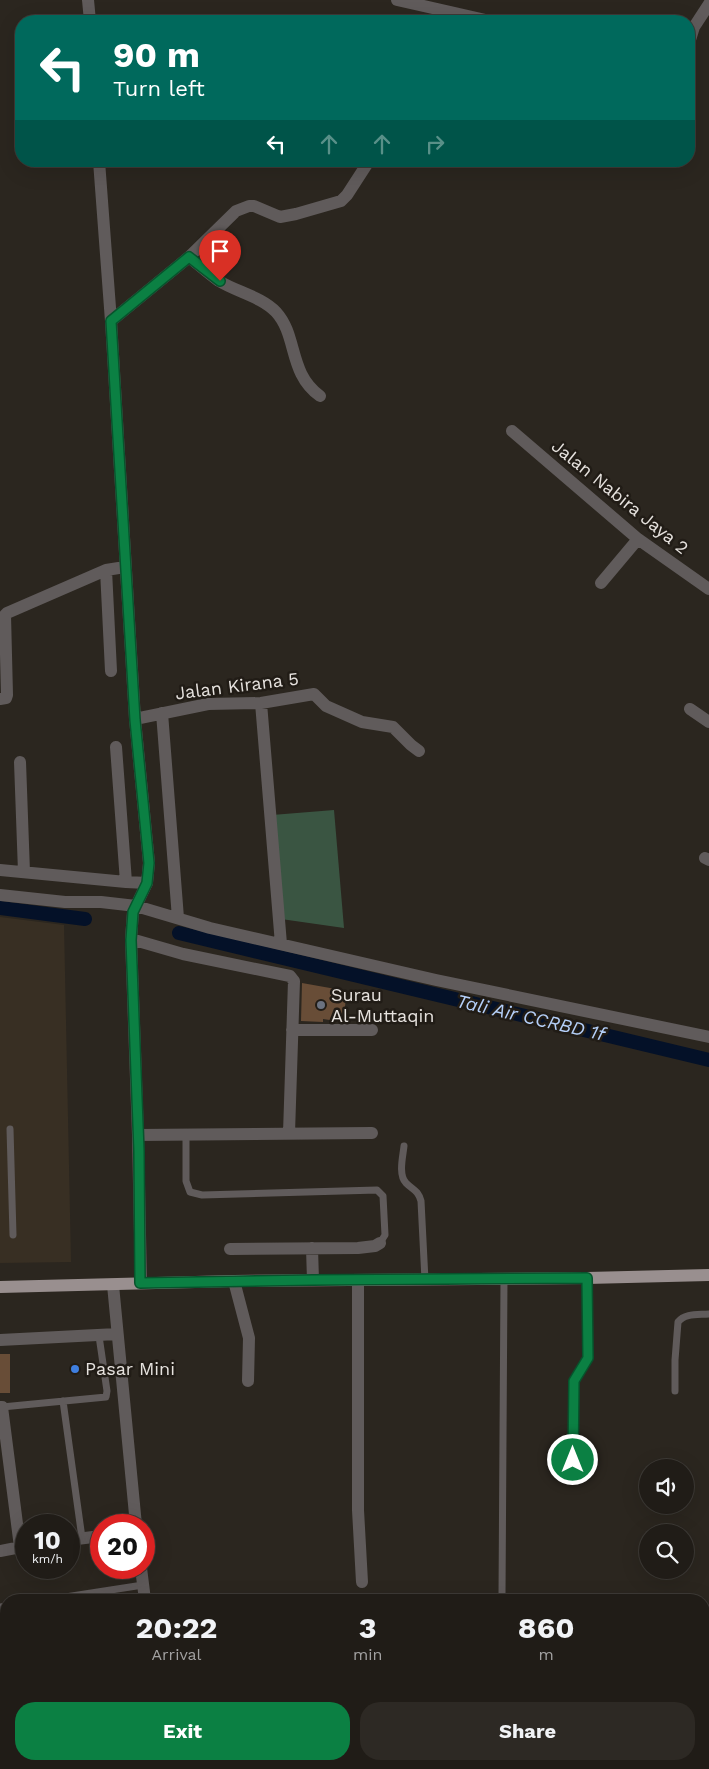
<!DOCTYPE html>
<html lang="en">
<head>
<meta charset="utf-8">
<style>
	:root { --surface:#201c17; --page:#2d2924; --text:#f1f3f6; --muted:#a2a1a1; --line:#3d3a36; --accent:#0b8043 }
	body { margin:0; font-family:"Work Sans",sans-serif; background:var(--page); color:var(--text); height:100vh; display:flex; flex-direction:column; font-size:19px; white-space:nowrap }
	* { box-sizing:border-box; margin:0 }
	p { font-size:16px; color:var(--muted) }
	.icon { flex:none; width:28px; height:28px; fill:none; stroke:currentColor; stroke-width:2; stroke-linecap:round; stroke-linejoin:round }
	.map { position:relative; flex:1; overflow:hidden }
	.drawer { position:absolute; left:0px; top:1594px; width:710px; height:176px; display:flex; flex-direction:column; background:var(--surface); border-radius:20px 20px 0 0; box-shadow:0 5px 20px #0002,0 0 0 1px var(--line) }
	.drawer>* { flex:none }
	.hud { position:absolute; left:15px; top:15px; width:680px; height:152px; border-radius:20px; box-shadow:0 5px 20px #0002,0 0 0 1px var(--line); background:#00695c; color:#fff; overflow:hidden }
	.controls { position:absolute; left:639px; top:1459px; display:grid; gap:10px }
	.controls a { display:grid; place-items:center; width:55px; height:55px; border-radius:50%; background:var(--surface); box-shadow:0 5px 20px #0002,0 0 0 1px var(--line); font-size:25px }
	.speed { position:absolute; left:15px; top:1514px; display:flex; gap:10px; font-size:25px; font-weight:700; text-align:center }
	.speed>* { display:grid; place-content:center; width:65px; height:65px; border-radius:50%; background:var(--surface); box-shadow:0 5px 20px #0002,0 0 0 1px var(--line); line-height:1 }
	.speed small { font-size:12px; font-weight:400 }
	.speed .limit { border:8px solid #d22; background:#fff; color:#111 }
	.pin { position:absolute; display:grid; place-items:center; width:42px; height:42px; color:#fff; margin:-51px -21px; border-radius:50% 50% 50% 0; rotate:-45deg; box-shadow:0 0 5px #0007 }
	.pin .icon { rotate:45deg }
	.me { position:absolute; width:55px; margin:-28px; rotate:0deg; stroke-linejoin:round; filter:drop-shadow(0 0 4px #0008) }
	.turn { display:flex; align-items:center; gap:18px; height:105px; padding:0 15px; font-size:22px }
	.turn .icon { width:65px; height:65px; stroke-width:2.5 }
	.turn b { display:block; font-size:35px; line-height:42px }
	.lanes { display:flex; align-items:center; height:48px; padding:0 15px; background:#0003; justify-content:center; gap:25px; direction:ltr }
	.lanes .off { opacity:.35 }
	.eta { display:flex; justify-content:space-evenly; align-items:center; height:85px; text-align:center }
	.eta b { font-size:30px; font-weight:700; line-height:35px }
	.button { display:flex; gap:10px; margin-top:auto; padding:10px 15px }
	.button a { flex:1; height:58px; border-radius:20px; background:var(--accent); color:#fff; font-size:20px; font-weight:700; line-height:58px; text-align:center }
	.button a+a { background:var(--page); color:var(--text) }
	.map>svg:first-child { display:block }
</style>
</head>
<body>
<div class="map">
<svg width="709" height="1769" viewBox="0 0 709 1769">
	<rect width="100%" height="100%" fill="#2b261f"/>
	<path fill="#382f23" d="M0,917L64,925L71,1262L0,1263Z"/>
	<path fill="#3a5542" d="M334,810L344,928L281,919L272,815Z"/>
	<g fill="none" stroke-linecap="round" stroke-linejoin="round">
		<path stroke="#041128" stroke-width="14" d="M0,908L85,919
			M179,933L709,1060"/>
	</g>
	<path fill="#684d37" d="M302,983L347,991L343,1022L323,1019V1022L301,1021Z
		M0,1354H10V1393H0Z"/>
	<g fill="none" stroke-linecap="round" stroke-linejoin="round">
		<path stroke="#605b5b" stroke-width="7" d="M10,1129L13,1235
			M186,1134V1181L190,1192L202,1195L377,1190L383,1196L385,1235L380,1243
			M404,1146C403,1156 398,1175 406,1183C413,1190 418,1190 421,1201L425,1280
			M675,1391V1360L678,1322C685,1313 698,1315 709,1314
			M63,1401L82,1538
			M2,1407L106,1397L107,1391L99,1336
			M573,1476L574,1381L588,1358L587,1278
			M502,1595L504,1279
			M46,1600L143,1585
			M0,1607L6,1606"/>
		<path stroke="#605b5b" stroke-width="12" d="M88,0L90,21
			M397,0L490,21
			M689,43L694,27L709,4
			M99,161L111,321L135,719L149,863L147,883L133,912L131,939L138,1135L141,1283
			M189,257C199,265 209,274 219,281C237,292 262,297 276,312C298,336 288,373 320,396
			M111,321L189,257L236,211L249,206H254L280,217L296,214L341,201L347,195L369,161
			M512,431L638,539L709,589
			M106,570L111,671
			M601,583L638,539
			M0,699L6,698L7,695L5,615L7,613L106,570L125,567
			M261,703L281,944
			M690,709L709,722
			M162,713L178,918
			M135,719L208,704L261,703L314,694L326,706L362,722L393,727L411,745L419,751
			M116,747L126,882
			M20,762L24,872
			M705,858L709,860
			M0,870L126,882L147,883
			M0,895L65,902H101L136,906L210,928L436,980L709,1037
			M131,939L183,954L290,976L294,981L289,1133
			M292,1030H372
			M138,1135L372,1133
			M312,1248L313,1280
			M230,1249L358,1248L375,1246L380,1243
			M358,1280V1510L362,1582
			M234,1281L249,1338L248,1381
			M113,1285L136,1525
			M0,1340L117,1334
			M0,1407H2L20,1547
			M69,1540L101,1536
			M0,1551L26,1546
			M141,1568L145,1600
			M0,1654L6,1653
			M0,1744L6,1743
			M163,1764V1769"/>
		<path stroke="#998f8f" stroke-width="12" d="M0,1287L234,1281L587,1278L709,1275"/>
	</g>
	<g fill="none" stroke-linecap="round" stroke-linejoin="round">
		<defs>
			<path id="route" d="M220,281L189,257L111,321L135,720L149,863L147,883L133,912L131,940L139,1151L140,1283L313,1280L587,1278L588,1358L574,1381L573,1460"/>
		</defs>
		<use href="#route" stroke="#07532c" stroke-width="12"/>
		<use href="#route" stroke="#0b8043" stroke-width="9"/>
	</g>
	<circle fill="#6b7280" stroke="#211c16" stroke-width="2" cx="321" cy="1005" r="5"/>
	<circle fill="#3f7fe0" stroke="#211c16" stroke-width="2" cx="75" cy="1369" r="5"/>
	<g text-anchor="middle" stroke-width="5" stroke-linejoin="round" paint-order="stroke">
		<g font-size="18" fill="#e6e2de" stroke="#211c16">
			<text transform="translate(620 497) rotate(39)" y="6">Jalan Nabira Jaya 2</text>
			<text transform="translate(237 686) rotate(-7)" y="6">Jalan Kirana 5</text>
		</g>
		<g font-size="18" fill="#e6e2de" stroke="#211c16" text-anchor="start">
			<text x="331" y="1001">Surau<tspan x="331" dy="21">Al-Muttaqin</tspan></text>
			<text x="85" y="1375">Pasar Mini</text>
		</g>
		<g font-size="19" font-style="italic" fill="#b4cff8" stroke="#211c16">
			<text transform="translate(531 1017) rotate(13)" y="7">Tali Air CCRBD 1f</text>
		</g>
	</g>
</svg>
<div class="controls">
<a><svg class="icon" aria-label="sound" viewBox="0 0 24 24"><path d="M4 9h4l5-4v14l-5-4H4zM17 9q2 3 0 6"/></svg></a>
<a><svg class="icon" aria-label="search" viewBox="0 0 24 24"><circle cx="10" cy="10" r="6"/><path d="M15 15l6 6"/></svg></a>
</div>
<div class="speed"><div>10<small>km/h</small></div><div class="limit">20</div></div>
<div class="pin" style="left:220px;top:281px;background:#d93025"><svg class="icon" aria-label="arrive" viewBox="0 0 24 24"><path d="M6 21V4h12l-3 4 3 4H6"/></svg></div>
<svg class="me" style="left:573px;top:1460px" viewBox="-20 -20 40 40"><circle r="17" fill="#0b8043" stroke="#fff" stroke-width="3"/><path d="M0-11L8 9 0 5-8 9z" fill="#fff"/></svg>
<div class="hud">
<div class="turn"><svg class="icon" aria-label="left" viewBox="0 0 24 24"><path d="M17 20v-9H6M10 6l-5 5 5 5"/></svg><div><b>90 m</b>Turn left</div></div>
<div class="lanes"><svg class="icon" aria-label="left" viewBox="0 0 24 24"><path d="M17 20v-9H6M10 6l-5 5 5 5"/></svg><svg class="icon off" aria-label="ahead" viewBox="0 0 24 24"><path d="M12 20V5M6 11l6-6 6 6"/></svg><svg class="icon off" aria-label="ahead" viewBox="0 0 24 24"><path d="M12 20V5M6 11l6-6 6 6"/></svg><svg class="icon off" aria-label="right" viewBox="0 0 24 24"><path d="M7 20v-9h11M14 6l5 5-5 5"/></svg></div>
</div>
<section class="drawer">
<div class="eta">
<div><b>20:22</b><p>Arrival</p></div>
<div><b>3</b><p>min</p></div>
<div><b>860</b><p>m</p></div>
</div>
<div class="button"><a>Exit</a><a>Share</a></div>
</section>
</div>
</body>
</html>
